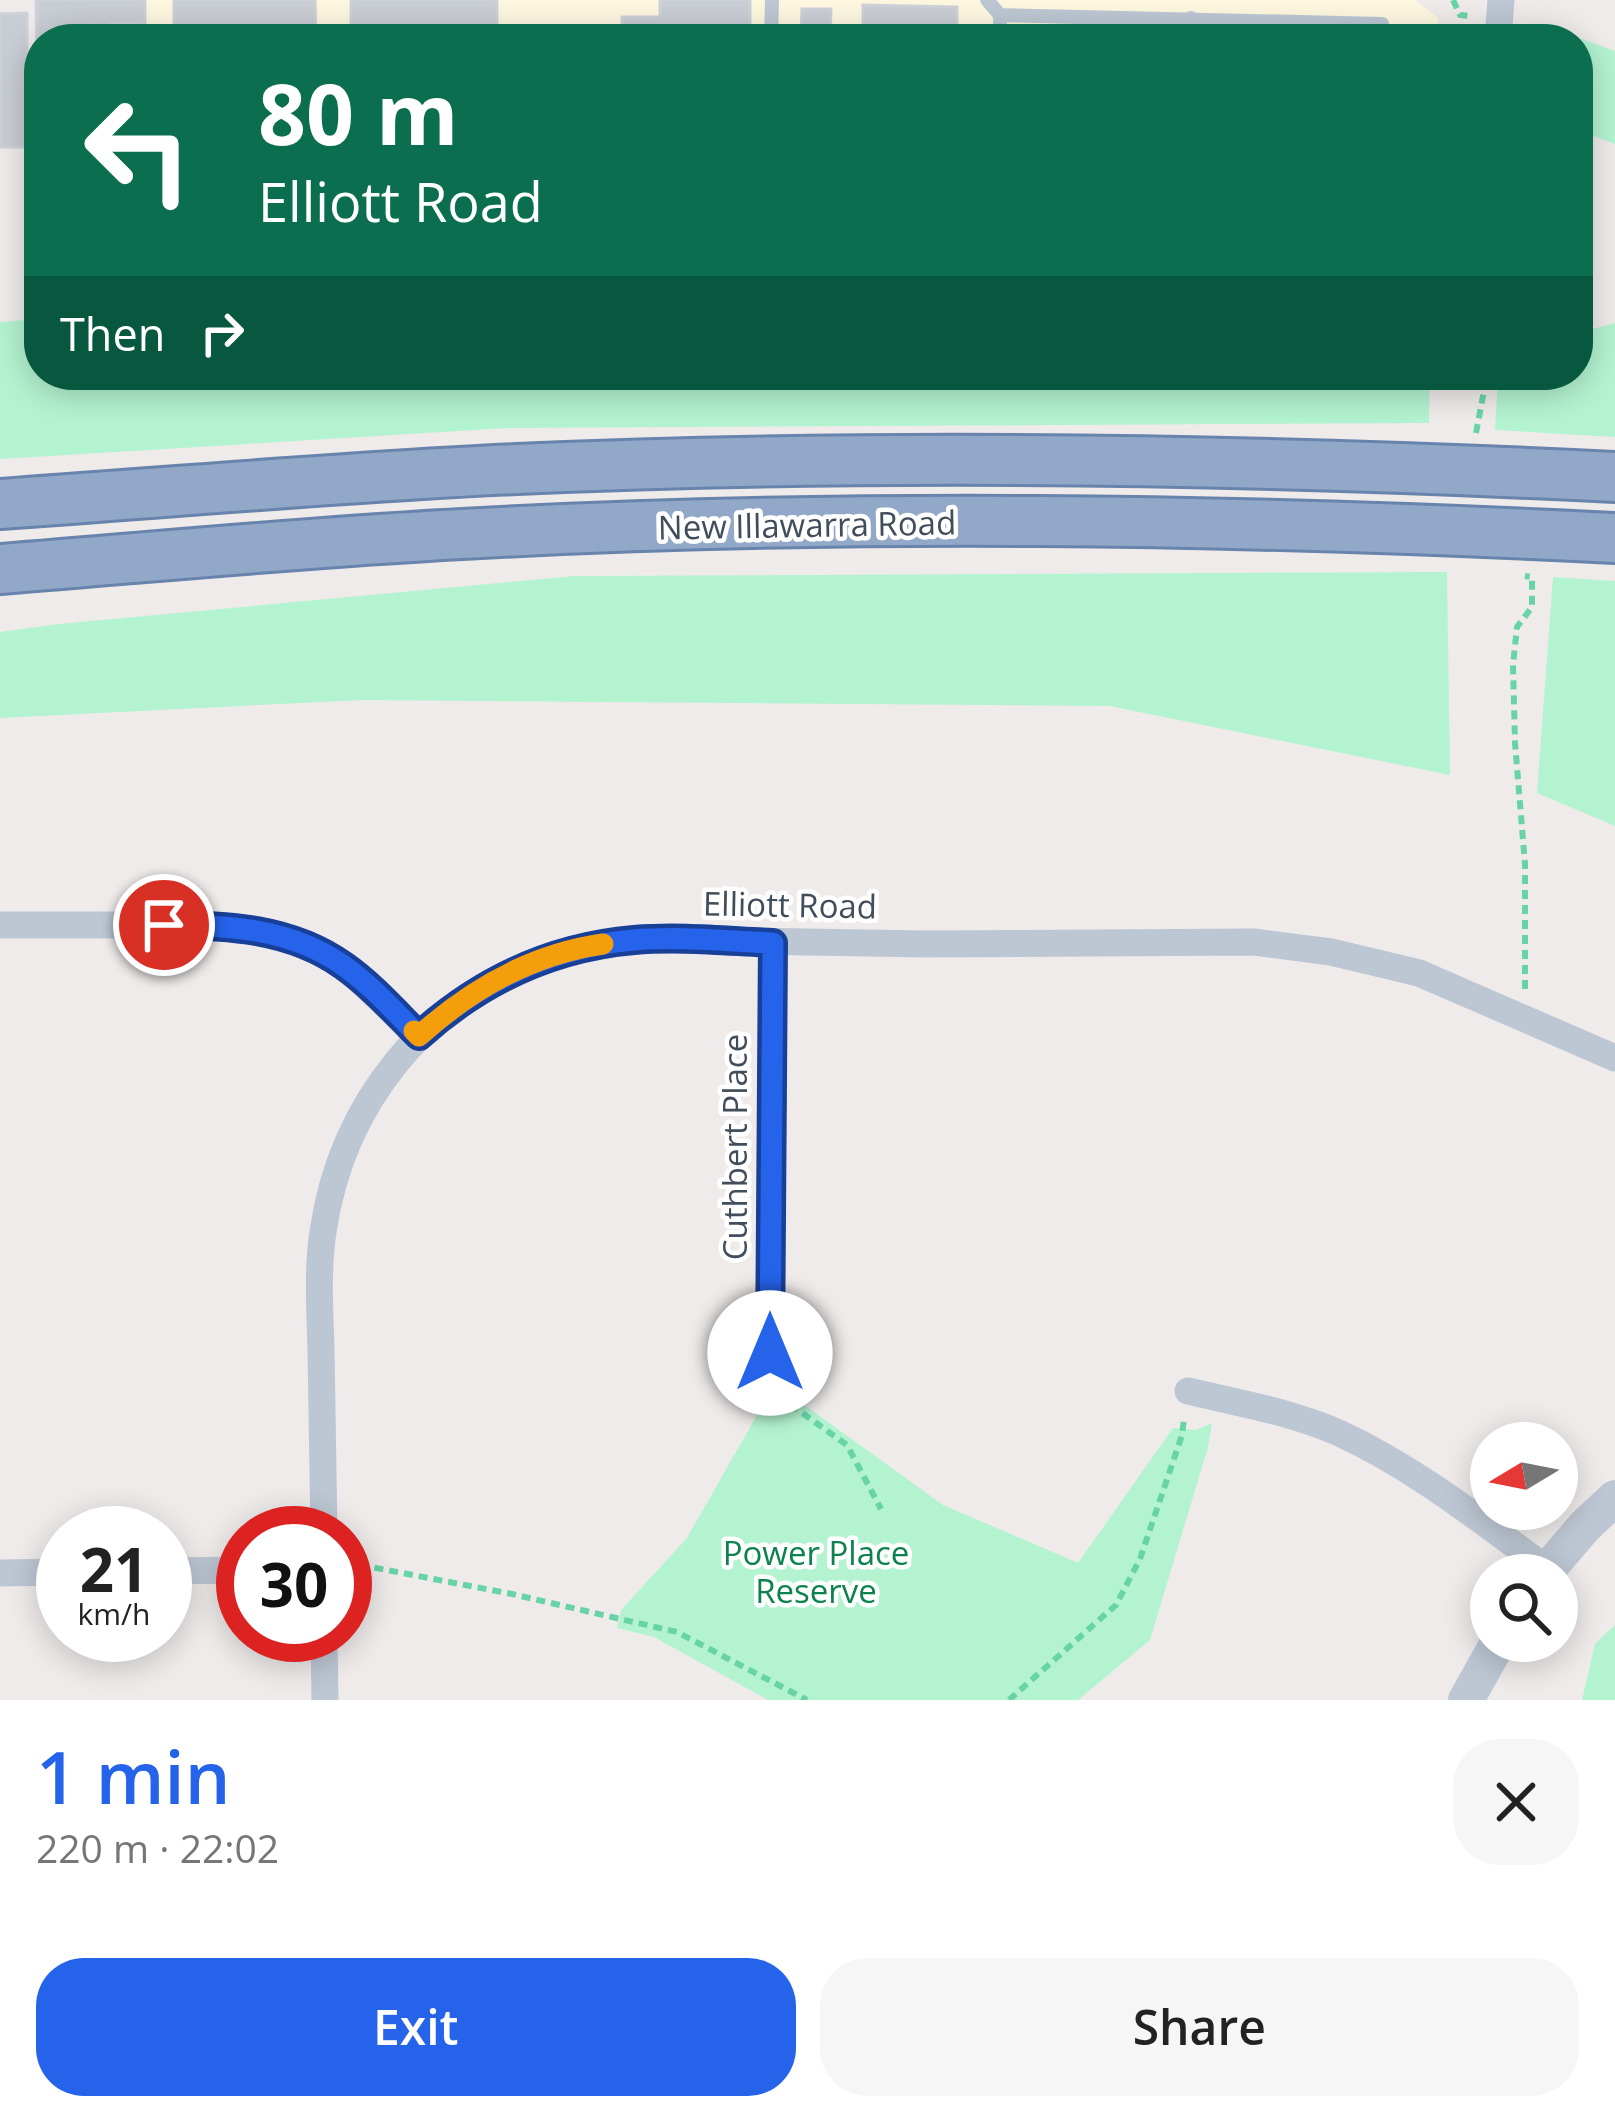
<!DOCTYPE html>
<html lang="en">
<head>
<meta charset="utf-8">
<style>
	:root { --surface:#fff; --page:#f6f6f6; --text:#222; --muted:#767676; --accent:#2563eb }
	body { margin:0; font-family:"Open Sans",sans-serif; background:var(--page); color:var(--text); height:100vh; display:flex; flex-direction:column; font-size:45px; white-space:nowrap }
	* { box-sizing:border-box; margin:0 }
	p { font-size:39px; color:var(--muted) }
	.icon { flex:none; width:66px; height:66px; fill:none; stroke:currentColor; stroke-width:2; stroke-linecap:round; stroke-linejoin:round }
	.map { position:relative; height:1700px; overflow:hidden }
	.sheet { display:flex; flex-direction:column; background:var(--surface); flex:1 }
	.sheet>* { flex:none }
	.guide { position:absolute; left:24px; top:24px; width:1569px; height:366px; border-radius:48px; box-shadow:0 6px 30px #0003; background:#0b6e4f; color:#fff; overflow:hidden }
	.needle { width:78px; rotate:260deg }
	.fabs { position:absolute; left:1470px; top:1422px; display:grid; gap:24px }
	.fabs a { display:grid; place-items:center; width:108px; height:108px; border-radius:50%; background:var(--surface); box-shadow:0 6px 30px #0003; font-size:60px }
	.speed { position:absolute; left:36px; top:1506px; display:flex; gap:24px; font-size:60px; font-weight:700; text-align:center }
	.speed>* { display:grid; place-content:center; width:156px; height:156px; border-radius:50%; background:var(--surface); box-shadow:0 6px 30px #0003; line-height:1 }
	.speed small { font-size:30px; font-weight:400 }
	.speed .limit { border:18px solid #d22; background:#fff; color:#111 }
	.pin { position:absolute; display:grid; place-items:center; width:102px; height:102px; color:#fff; margin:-51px; border:6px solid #fff; border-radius:50%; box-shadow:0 3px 12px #0007 }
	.me { position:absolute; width:132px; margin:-66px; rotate:0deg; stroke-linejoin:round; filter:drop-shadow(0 0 9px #0008) }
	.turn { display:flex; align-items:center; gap:42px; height:252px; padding:0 36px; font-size:54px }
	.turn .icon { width:156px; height:156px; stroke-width:2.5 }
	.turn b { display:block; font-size:84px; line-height:102px }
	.then { display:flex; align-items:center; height:114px; padding:0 36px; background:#0003; gap:24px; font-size:45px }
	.round { display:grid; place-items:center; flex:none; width:126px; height:126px; border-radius:48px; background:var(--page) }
	.headline { display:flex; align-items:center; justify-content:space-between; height:204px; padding:0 36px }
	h1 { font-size:72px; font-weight:600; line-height:90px; color:var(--accent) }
	.button { display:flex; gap:24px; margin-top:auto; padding:24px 36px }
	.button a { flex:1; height:138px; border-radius:48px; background:var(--accent); color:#fff; font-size:48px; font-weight:600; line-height:138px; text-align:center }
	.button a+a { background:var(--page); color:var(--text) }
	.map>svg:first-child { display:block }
</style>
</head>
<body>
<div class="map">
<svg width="1615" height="1700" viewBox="0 0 1615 1700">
	<rect width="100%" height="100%" fill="#efebeb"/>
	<path fill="#fef7e0" d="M36,0H1415L1438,18V39H39V319H35Z"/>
	<path fill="#b3f3d0" d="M1579,38L1615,51V144L1578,130Z
		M39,319V375H1430L1429,423L508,428L0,459V322Z
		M1615,323V437L1495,430L1498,375H1578V333Z
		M1447,572L1450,775L1110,706L362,700L0,718V632L59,624L574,576Z
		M1553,577L1615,581V826L1537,793Z
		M785,1391L943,1505L1078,1563L1173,1428L1196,1430L1212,1423L1208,1447L1150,1640L1078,1700H768L654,1637L617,1628L621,1610L687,1538L769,1394Z
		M1615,1625V1700H1582L1595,1644Z"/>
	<path fill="#c9cdd4" stroke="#ced1d8" stroke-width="3" d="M36,0H145V23H110V39H39V159Z
		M174,0H315L316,39H174Z
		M351,0H497V39H351Z
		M660,0H750V39H622V17H660Z
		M863,5L957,7V39H801L802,9H831L830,37H863Z
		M27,13V147H0V14Z
		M35,221H39V319H35Z"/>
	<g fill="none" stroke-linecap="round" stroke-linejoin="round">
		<defs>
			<path id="trunk" d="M0,504C172,492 344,477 517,469C882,453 1250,459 1615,477
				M0,569C154,557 308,542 462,534C846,513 1231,519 1615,538"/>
		</defs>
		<use href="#trunk" stroke="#6884ad" stroke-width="54"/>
		<path stroke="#68d4a6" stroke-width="6" stroke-dasharray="9 6" stroke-linecap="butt" d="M1453,0L1460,15L1470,16
			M1476,433L1487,375
			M1525,989V864L1515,743L1513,665L1517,627L1532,607V577L1525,576
			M777,1379L784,1400L847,1445L881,1509
			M345,1562L512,1594L677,1632L807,1700
			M1009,1700L1116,1605L1140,1559L1182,1435L1184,1419"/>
		<path stroke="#bdc7d3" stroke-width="14" d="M987,0L1000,15V39
			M1000,15L1382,24V39
			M771,39L772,0
			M1191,39V18"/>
		<path stroke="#bdc7d3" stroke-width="27" d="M1498,39L1501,0
			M0,925H207L281,936L314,948L345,967L419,1036
			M769,1353L773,943
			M1188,1391C1239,1403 1291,1412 1339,1433C1415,1468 1480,1520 1547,1569
			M324,1533C323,1472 322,1411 321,1350C320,1312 317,1270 323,1232C341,1105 426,998 548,957C577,948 607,943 637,939L926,944L1254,942L1331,952L1419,973L1615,1058
			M165,1571L243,1570
			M0,1573L63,1572
			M324,1635L325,1700"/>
		<path stroke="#bdc7d3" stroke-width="36" d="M1543,1575L1585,1526L1615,1498
			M1466,1700L1499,1641"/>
		<use href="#trunk" stroke="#92a8c8" stroke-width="48"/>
	</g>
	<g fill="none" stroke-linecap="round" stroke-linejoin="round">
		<defs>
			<path id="route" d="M164,925C227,925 291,928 344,966C371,985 395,1012 419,1036C480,981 552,947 634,940C680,936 727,941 773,943L770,1353"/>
		</defs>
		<use href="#route" stroke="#184099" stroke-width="30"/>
		<use href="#route" stroke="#2563eb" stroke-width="21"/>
		<path stroke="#f59e0b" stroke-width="21" d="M414,1031L419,1036C471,989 533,954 603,944"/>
	</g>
	<g text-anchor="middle" stroke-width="9" stroke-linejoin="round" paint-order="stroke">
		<g font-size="33" fill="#424d5b" stroke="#fff">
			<text transform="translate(807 525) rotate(-1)" y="12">New Illawarra Road</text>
			<text transform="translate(790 905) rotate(1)" y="12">Elliott Road</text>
			<text transform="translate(735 1147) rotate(-90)" y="12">Cuthbert Place</text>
		</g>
		<g font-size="33" fill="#0c824f" stroke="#fff">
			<text x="816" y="1565">Power Place<tspan x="816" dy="38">Reserve</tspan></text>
		</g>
	</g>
</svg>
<div class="fabs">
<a><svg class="needle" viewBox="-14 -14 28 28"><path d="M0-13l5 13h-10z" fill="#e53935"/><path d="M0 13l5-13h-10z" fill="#767676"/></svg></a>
<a><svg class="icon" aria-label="search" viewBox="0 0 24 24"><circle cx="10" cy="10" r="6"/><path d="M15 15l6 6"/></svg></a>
</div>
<div class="speed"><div>21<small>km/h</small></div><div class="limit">30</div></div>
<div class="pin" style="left:164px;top:925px;background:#d93025"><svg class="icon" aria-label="arrive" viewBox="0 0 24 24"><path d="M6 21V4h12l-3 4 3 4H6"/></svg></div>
<svg class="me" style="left:770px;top:1353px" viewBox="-20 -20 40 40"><circle r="19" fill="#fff"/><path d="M0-13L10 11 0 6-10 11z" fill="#2563eb"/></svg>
<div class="guide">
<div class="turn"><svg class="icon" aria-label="left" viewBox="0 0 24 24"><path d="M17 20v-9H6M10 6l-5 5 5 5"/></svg><div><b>80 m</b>Elliott Road</div></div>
<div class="then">Then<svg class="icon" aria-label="right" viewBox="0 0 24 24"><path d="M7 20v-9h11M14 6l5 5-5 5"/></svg></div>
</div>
</div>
<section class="sheet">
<div class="headline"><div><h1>1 min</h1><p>220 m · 22:02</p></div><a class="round"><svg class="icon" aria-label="close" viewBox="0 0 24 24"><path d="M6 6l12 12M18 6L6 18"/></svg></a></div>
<div class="button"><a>Exit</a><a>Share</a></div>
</section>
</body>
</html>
